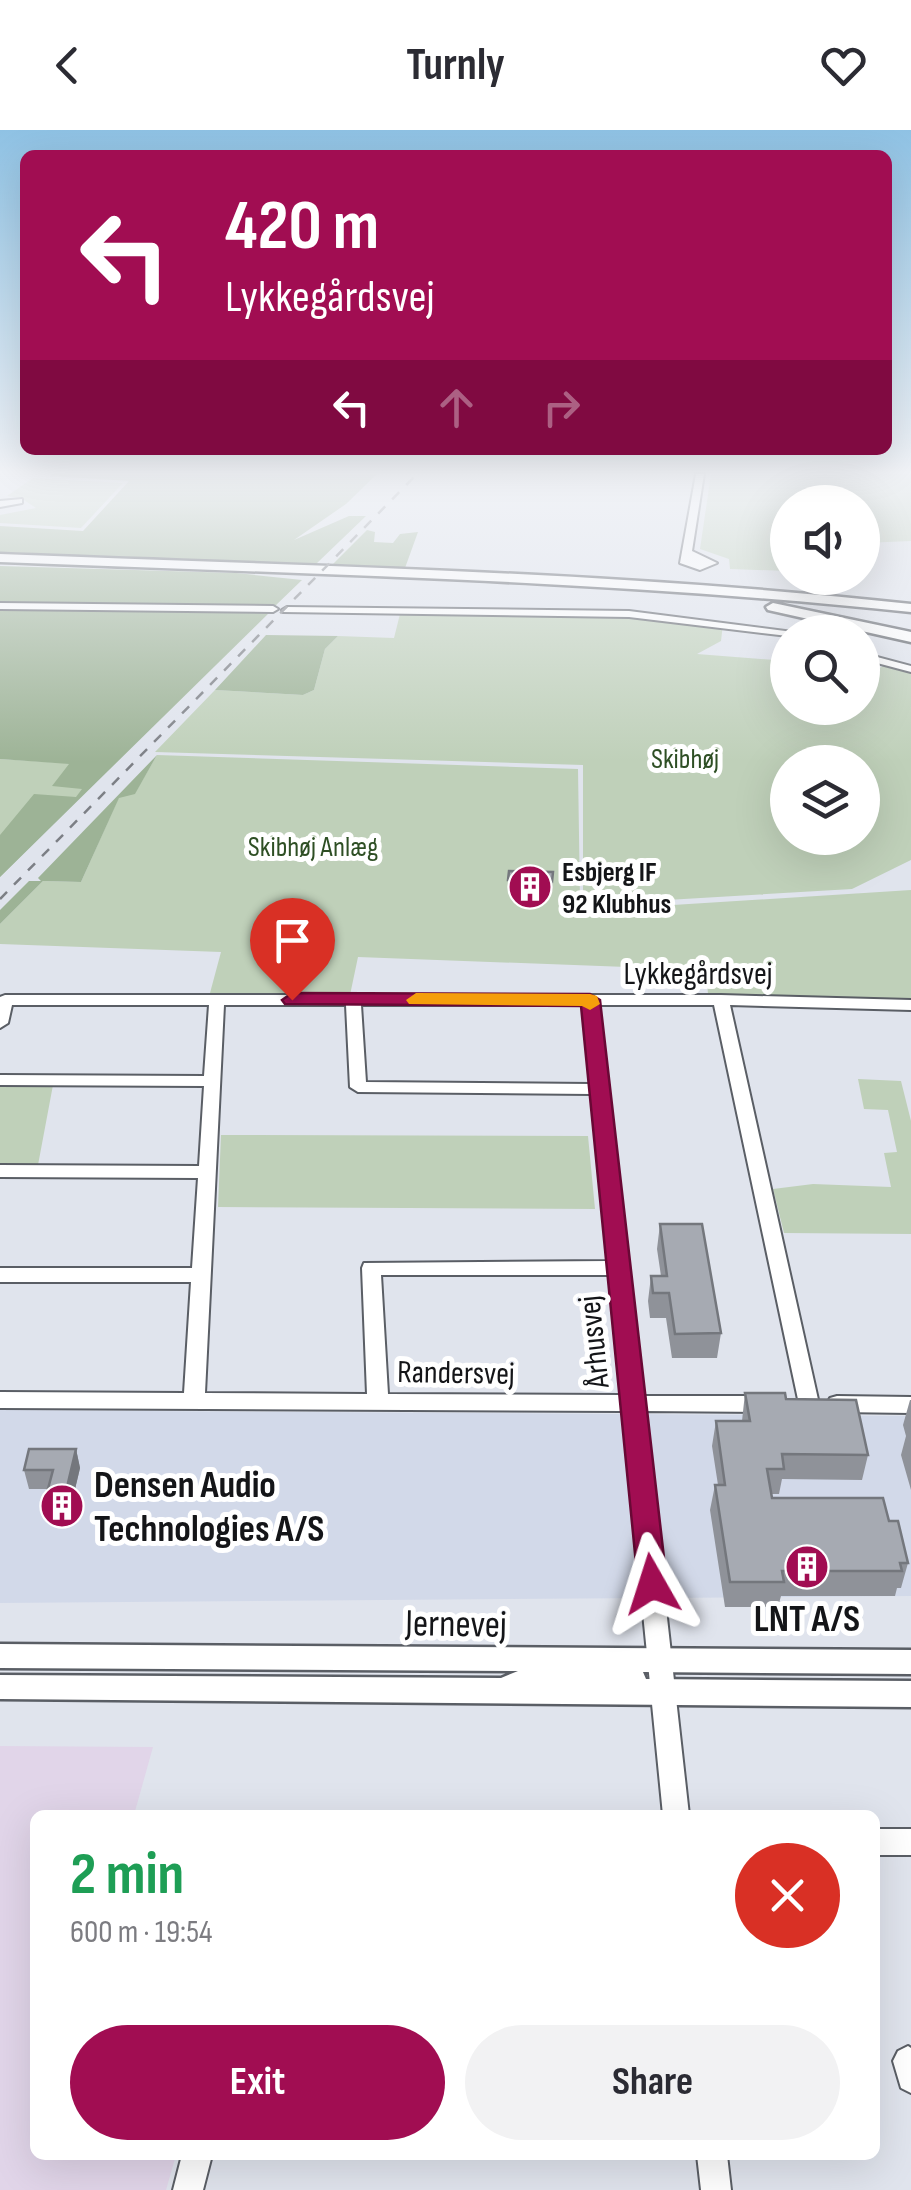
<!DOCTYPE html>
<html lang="en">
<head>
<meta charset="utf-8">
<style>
	:root { --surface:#fff; --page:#f2f2f3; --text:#2b2b33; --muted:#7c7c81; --accent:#a10d52 }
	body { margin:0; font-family:"Sofia Sans Condensed",sans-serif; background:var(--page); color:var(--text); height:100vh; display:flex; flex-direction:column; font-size:38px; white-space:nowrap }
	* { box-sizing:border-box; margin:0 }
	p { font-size:32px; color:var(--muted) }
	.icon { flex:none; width:55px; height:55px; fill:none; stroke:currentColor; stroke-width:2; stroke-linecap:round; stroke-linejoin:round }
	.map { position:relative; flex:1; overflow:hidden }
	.details { position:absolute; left:30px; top:1680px; width:850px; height:350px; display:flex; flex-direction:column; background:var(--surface); border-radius:15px; box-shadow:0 10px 40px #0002 }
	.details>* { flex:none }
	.hud { position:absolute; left:20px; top:20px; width:872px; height:305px; border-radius:15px; box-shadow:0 10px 40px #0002; background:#a10d52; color:#fff; overflow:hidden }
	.buttons { position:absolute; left:770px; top:355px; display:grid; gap:20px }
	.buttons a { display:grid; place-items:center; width:110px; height:110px; border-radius:50%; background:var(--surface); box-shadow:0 10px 40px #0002; font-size:50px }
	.pin { position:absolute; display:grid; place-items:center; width:85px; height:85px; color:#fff; margin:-102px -42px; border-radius:50% 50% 50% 0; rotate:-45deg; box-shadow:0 0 10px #0007 }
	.pin .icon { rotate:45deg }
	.me { position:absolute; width:110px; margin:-55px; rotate:354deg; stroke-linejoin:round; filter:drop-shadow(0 0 8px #0008) }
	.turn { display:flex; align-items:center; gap:35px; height:210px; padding:0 40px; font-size:45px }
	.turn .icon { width:130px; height:130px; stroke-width:2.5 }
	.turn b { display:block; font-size:70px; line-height:85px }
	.lanes { display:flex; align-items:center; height:95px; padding:0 40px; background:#0003; justify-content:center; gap:50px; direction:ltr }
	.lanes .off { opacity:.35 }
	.round { display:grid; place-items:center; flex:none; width:105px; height:105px; border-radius:52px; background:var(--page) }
	.headline { display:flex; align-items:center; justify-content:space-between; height:170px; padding:0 40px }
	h1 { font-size:60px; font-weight:700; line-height:75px; color:#1e9e55 }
	.button { display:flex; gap:20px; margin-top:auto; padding:20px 40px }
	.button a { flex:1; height:115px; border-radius:60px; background:var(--accent); color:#fff; font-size:40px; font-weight:700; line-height:115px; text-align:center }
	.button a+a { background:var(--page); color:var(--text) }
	header { display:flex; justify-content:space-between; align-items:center; height:130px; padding:0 40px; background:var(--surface); font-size:45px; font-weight:700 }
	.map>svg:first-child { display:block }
</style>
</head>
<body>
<header><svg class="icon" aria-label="back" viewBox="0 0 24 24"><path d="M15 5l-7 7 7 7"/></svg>Turnly<svg class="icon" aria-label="heart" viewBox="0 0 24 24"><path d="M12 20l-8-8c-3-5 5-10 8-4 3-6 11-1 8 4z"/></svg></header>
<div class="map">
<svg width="911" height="2060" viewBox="0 0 911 2060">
	<rect width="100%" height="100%" fill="#e0e4ed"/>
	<path fill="#d2d9e9" d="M0,1280L911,1286V1466L0,1473Z"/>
	<path fill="#e1d5e9" d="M0,1616L153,1617L134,1685H35V2025H176L166,2060H0Z"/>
	<path fill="#bfd0b9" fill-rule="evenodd" d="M711,344H911V411L863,413L862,372H788L787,441L730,439L729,429L700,419Z
		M33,348L123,353L81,398L0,393V385L36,378L21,368L7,366Z
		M400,484L608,486L723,494L721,511L697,524L787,531L788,578H862L863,547L885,535L911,541V730L852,759L667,770L583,768V635L155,622L215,560L303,565L314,560L325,519L338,506L394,508ZM788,632H862V708H788Z
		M157,625L578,639L580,771L673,775L911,760V871L708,864L706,840L358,827L350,865L210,863L221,822L0,814V794L43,751L81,752L119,667L135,663Z
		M0,629L112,636L0,747Z
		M858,949L901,951L911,991V1104L784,1103L773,1059L813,1054L891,1057L884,1023L897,1022L888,980L864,979Z
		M53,955L38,1035H0V956Z
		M221,1005L588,1006L595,1079L218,1077Z"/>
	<path fill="#9db396" d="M53,344H377L346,374L294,410L349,386H366L316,434L0,424V396L83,401L129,351L51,346Z
		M367,400L375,402L374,412L393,413L400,404L418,402L405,438L333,434Z
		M0,436L236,443L302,450L274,477L0,474Z
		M0,479L270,482L0,747V705L34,664L76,667L82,659L52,656L69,634L0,629Z
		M266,505L338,506L325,519L314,560L303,565L215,560Z
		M157,625L135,664L119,668L81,752L43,751L0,794V780L29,751H41L38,748Z"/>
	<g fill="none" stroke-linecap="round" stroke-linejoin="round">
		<defs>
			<path id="minor" d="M696,344H704L692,421L717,433L700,440L680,433Z
				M22,369V373L0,377V371Z
				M0,473L273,476L278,479L273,482L0,479Z
				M287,477L629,481L793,502H788V506L629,487L283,482L282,480Z
				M862,523L911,536V542L862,529Z
				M5,865H721L911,870V880L730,875L819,1274L816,1280L809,1282L802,1280L799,1274L714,875H598L642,1266H766L773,1268L776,1274L773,1280L766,1282L644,1281L689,1685H663L623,1281L0,1278V1262L184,1263L191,1152H0V1138H192L198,1048L0,1047V1035L199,1036L204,956L0,955V945L204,946L209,875H12L8,893L0,898V867ZM224,875H346L350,957L358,962L592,964L608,1131L364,1133L362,1138L367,1264L205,1263ZM361,875H583L591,954L366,952ZM381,1145H609L621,1265L388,1264Z
				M837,1266L911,1267V1283L837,1282L830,1280L827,1274L830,1268Z
				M875,1699H911V1725H875Z
				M908,1916L911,1918V1963L901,1958L893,1931L898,1921Z
				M182,2025H212L203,2060H173Z
				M697,2025H727L731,2060H701Z"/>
			<path id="major" d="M0,1514L911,1520V1544L643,1542L646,1549L911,1551V1577L0,1569V1545L501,1548L518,1541L0,1538Z"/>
			<path id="highway" d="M0,424C304,436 608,441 911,474V482C608,450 304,444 0,432Z
				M773,473L911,502V512L768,480L766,477Z"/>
		</defs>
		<use href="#minor" stroke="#5a5e65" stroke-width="4"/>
		<use href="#major" stroke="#5a5e65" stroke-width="5"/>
		<use href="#highway" stroke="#5a5e65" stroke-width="5"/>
		<use href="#minor" fill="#fff" fill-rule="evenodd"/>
		<use href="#major" fill="#fff" fill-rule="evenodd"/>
		<use href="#highway" fill="#fff" fill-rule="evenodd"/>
		<path stroke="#7c7f85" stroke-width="2.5" stroke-dasharray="10 10" stroke-linecap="butt" d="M0,769L417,344"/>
	</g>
	<path fill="#8f9299" d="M509,741L553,742L552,763L508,762Z
		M660,1094L721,1203L717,1228H672L666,1188H650L648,1171L651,1146H661L657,1119Z
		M745,1263L786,1269L868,1325L862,1350L782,1349L779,1364H771L772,1368L889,1391L908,1433L901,1458H897L895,1466H781L778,1477H725L710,1380L715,1355H718L712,1316L716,1291H742Z
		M910,1270H911V1360L901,1325L906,1306L903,1295Z
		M76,1319L80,1338L67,1393H49L44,1374L48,1359H29L24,1340Z"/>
	<path fill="#74777d" d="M76,1319L80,1338L67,1393L63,1374Z"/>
	<path fill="#a6aab2" stroke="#74777d" stroke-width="2.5" d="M509,741L553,742L552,752L508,750Z
		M660,1094H702L721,1203L675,1204L669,1163H653L651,1146H667Z
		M745,1263H785L786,1269L856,1270L868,1325L782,1324L784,1339H767L772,1368H883L889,1391H898L908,1433H900L902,1441H782L784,1452H730L715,1355H725L716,1291H750Z
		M29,1319H76L63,1374H44L53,1340H24Z"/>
	<linearGradient id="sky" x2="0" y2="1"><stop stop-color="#8fc2e4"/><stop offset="0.54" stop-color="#f1f3f7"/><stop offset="1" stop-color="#f1f3f7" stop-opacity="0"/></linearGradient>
	<rect width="911" height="632" fill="url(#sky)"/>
	<path fill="#a10d52" stroke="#690835" stroke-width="2.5" d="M292,863L590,864L600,870L667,1454L663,1463L652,1467L642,1463L638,1454L581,876L285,874L282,870Z"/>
	<path fill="#f59e0b" d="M416,863L590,864L597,866L600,874L590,880L582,876L409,874L406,870Z"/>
	<defs>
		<symbol id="building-disc" viewBox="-11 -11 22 22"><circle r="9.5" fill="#a10d52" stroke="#fff"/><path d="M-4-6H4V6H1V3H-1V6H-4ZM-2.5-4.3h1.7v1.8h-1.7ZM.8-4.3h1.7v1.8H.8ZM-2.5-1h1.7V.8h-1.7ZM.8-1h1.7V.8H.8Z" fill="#fff"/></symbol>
	</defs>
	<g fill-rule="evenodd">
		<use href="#building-disc" x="505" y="732" width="50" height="50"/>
		<use href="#building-disc" x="37" y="1351" width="50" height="50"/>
		<use href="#building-disc" x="782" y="1412" width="50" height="50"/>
	</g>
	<g text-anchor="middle" stroke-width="10" stroke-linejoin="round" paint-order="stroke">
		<g font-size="28" fill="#2e4f24" stroke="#fff">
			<text x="685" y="638">Skibhøj</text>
			<text x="313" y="726">Skibhøj Anlæg</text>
		</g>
		<g font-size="28" font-weight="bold" fill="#141518" stroke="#fff" text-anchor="start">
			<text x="562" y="751">Esbjerg IF<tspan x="562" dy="32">92 Klubhus</tspan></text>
		</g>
		<g font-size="32" fill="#141518" stroke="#fff">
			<text x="698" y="854">Lykkegårdsvej</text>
			<text transform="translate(593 1212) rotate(-96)" y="11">Århusvej</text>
			<text transform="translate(456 1242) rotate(1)" y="11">Randersvej</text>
		</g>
		<g font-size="38" font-weight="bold" fill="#141518" stroke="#fff" text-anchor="start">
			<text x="94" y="1367">Densen Audio<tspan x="94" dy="44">Technologies A/S</tspan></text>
			<text x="807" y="1501" text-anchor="middle">LNT A/S</text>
		</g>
		<g font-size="38" fill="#141518" stroke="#fff">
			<text transform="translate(456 1493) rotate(1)" y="13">Jernevej</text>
		</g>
	</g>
</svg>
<div class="buttons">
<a><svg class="icon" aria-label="sound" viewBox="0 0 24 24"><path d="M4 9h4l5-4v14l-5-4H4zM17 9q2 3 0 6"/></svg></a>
<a><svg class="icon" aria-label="search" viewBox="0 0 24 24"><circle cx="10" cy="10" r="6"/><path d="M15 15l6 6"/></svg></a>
<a><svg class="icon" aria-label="layers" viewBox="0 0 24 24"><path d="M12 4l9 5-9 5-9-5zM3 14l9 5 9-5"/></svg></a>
</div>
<div class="pin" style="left:292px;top:870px;background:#d93025"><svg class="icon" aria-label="arrive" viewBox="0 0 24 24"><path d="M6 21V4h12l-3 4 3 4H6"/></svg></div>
<svg class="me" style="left:652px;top:1454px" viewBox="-20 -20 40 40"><path d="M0-17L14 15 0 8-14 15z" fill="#a10d52" stroke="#fff" stroke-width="4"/></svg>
<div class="hud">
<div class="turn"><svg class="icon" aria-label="left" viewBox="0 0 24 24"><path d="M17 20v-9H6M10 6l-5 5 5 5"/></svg><div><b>420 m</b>Lykkegårdsvej</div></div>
<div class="lanes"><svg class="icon" aria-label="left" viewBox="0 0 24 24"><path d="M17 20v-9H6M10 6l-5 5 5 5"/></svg><svg class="icon off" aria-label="ahead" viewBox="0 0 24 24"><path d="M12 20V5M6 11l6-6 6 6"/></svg><svg class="icon off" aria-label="right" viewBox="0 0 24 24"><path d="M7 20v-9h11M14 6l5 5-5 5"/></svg></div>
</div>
<section class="details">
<div class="headline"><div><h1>2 min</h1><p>600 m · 19:54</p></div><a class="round" style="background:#d93025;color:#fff"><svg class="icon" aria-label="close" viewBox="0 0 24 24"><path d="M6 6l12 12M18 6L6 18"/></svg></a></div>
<div class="button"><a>Exit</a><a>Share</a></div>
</section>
</div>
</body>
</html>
